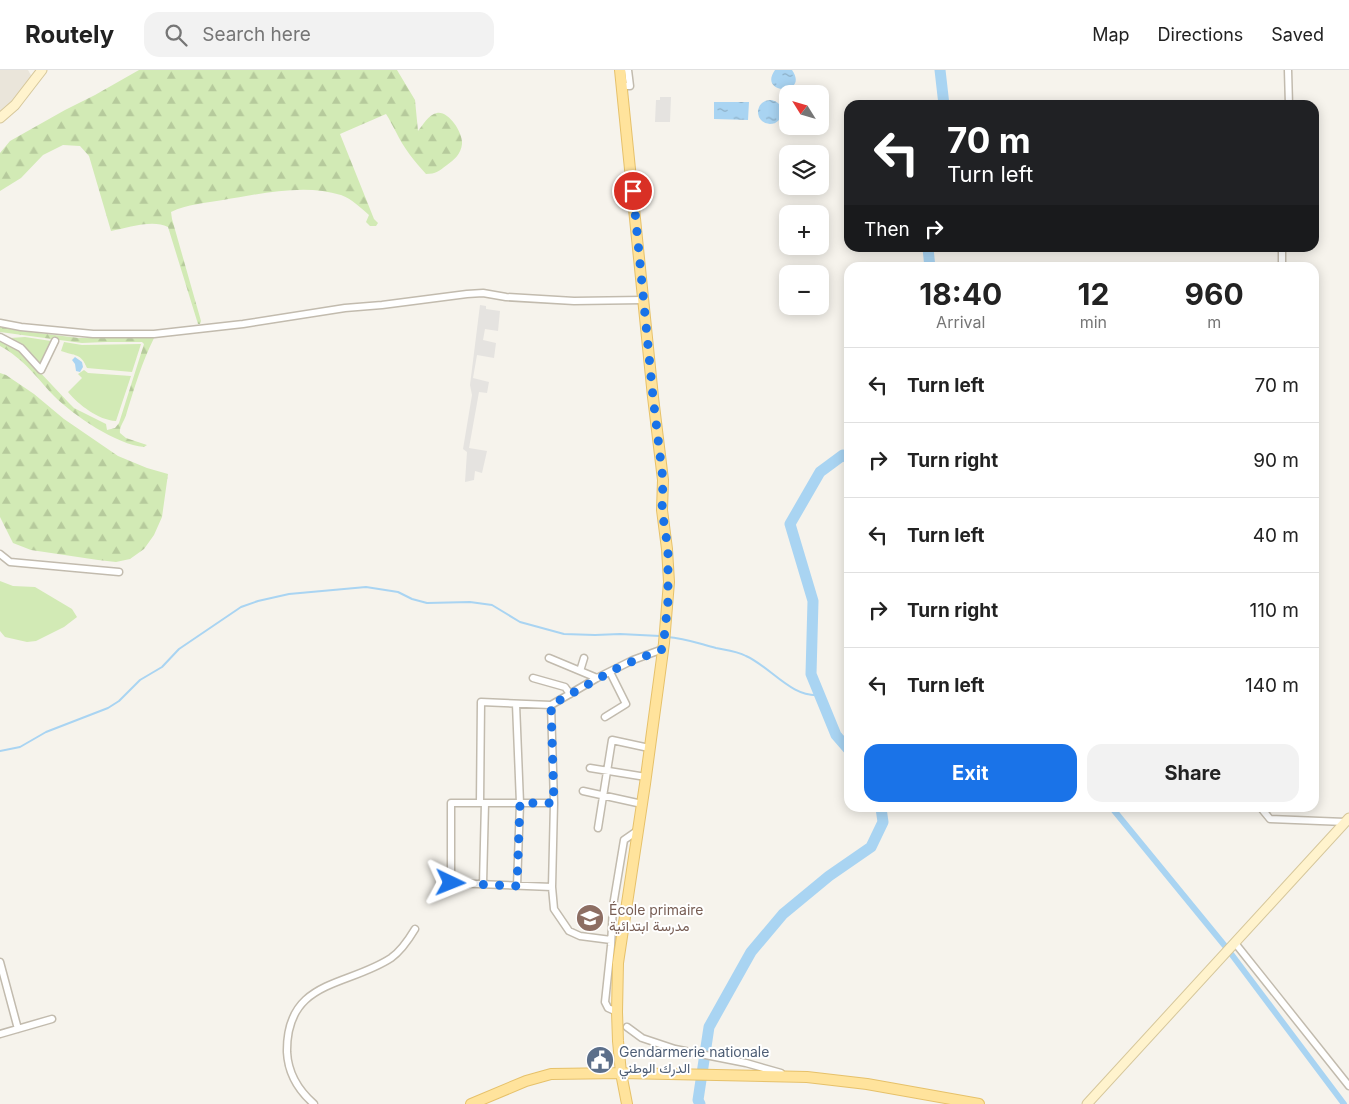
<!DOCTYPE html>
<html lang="en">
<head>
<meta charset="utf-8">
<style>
	:root { --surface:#fff; --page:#f2f2f2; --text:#222; --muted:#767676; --line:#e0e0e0; --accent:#1a73e8 }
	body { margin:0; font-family:Inter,Vazirmatn,sans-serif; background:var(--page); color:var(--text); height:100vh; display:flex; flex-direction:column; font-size:19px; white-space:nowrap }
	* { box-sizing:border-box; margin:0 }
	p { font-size:16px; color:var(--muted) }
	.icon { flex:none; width:28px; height:28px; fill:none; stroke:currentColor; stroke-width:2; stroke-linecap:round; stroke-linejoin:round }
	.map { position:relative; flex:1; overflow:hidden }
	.side { position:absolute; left:844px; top:192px; width:475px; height:550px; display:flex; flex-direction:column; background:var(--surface); border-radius:15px; box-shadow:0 2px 12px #0003 }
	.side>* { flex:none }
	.hud { position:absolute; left:844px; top:30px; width:475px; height:152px; border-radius:15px; box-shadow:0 2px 12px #0003; background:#202124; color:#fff; overflow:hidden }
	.needle { width:32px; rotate:307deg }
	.tools { position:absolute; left:779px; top:15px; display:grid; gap:10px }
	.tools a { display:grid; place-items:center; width:50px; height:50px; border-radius:10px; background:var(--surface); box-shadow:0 2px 12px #0003; font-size:25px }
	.pin { position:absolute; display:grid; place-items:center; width:42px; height:42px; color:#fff; margin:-21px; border:2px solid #fff; border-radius:50%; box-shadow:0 1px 5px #0007 }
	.me { position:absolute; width:55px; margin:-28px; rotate:92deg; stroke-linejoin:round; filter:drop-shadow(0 0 4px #0008) }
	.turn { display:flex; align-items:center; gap:18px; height:105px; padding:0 20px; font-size:22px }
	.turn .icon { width:65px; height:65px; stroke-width:2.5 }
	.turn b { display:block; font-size:35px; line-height:42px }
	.then { display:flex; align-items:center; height:48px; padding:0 20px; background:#0003; gap:10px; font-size:19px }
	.eta { display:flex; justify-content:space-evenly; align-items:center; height:85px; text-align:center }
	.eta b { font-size:30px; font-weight:700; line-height:35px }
	.button { display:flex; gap:10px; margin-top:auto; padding:10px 20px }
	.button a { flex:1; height:58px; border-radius:15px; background:var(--accent); color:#fff; font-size:20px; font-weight:700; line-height:58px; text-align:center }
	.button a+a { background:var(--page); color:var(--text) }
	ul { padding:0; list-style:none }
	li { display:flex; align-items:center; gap:15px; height:75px; padding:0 20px; border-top:1px solid var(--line) }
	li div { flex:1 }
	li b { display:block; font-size:19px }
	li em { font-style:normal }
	header { display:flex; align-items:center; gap:30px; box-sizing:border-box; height:70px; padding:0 25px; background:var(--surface); border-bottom:1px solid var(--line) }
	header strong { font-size:24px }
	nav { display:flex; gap:28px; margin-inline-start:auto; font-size:18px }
	.search { width:350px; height:45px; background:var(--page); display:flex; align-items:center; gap:12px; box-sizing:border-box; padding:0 18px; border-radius:15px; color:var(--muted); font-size:19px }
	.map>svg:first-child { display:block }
</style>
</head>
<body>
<header>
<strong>Routely</strong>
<div class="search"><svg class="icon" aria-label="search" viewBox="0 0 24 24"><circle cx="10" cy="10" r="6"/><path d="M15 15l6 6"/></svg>Search here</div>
<nav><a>Map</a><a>Directions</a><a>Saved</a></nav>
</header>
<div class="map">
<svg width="1349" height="1034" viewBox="0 0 1349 1034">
	<defs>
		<pattern id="forest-firs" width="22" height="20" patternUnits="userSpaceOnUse" patternTransform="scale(1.25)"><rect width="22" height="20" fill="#d2eab5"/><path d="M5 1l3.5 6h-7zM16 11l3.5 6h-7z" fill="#b6ca9c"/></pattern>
		<pattern id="water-ripples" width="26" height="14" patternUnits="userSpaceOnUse" patternTransform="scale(1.25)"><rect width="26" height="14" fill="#a9d4f2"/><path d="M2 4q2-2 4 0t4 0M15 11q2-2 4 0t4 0" fill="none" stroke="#8caec5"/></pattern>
	</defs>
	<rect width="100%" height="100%" fill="#f6f3ec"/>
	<path fill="#eae5da" d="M0,0H28L32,7L12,33L0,43Z"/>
	<path fill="#d2eab5" d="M25,267L51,271L41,294L22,276L10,268Z
		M64,272L82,275L141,274L132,302L87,298C81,283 75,286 61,281Z
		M84,300L88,303L131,306L116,351C98,350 79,335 68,322L82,308L78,304Z
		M0,511L13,516L35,517L72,539L77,547L64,557L36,571L27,572L5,567L0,561Z"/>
	<path fill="url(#forest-firs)" d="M139,0H397L415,30L418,61C423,55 428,45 437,43C449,41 463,63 462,74C461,84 454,90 447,95C439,101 436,104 426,104C415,92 403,77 396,62C392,55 390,50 386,44L340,64L374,149L378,153L376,156H370L366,152L369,145C361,138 352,129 341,125C304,113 260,124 223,130C206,133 187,134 171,142L172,149L201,251L200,254H198L168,157C152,149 128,158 111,161L89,86L80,76L63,75L43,85L21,108L0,121V83L10,71L65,40L95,25Z
		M0,256L14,260L79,268H154C142,292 134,319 126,345C124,352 119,357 120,363L126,368L147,375L144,377C117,375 73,345 54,326C36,307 24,289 0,276V270L19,280L68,332L74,338L106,354L107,360L115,358L119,353L144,274L142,272H106L82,273L0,262Z
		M0,303L6,305L34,324L64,349L118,386L147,398L168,404L162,447L154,465L144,479L130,489L116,492L98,490L31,480L13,473L0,447Z"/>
	<path fill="#e5e3e0" d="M660,27H671L670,52H655L656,30H660Z
		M480,235L486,236V239L500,241L498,261L485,259L483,270L496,273L494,288L477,285L473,308L489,312L487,323L479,322L469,378L487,381L482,403L475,401L474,410L465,412L467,382L463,379L472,325L470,315Z"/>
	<path fill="url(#water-ripples)" d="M775,0H792C810,26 757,25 775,0Z
		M758 42a12 12 0 1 1 24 0a12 12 0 1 1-24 0Z
		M714,32H749L748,50L714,49Z
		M75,287L82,292L83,297L80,302L76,301L75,294L72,290Z"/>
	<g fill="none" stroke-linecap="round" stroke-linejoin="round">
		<path stroke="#a9d4f2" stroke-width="2" d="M667,567C685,568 700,574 716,578C726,580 737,581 746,586C771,597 791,628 820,625
			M0,681L20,677L46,662L108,638L119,631L140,610L162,597L179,579L241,537L258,531L289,524L366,517L398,522L412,529L427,533L470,532L492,535L520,552L564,564L595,565L620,564L660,566"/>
		<path stroke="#a9d4f2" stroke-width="6" d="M1112,738L1225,876
			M1232,885L1344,1034"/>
		<path stroke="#a9d4f2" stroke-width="11" d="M940,0L944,35
			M928,178L930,198
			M849,389L843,385L820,402L790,454L813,531L811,604L836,665L849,680
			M700,1034L698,1030L709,957L751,882L783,844L829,806L871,777L883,752L881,738"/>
		<defs>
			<path id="minor" d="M1288,0L1289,35
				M621,16H630L628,0
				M1282,178V198
				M0,253L21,257L93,264H154L243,254L345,238L382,235L467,224L483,223L506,227L574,231L643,230
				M0,267L21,278L41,300L55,271
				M0,484L10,492L119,502
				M549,588L597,608
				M580,601L584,588
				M533,608L565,617L570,624
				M516,634L520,733L517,816
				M551,635L554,733L552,817L554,839L569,861L580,866L611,870
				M605,647L626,634L610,602
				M590,698L646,707
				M583,721L642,734
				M480,733L481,632L551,635L597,608L633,590L663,579
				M1261,738L1270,749L1345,752
				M598,758L612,670L649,678
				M483,814L485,733
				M552,817L451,813V733H554
				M1235,873L1349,1016
				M0,892L18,959
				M617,942L608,938L605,932L611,876L613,836L624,770L637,761
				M627,957L642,968L675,979L746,993L781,1003
				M0,964L52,949
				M314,1034C298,1020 288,1003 287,982C286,909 347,917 391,888C401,881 409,869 415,859"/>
			<path id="secondary" d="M0,48L15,35L42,0
				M1087,1034L1349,748"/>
			<path id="primary" d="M620,0L653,327L663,410L662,440L667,479L669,512L664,573L645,714L618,893L617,942L618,971L621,1003L627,1034
				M471,1034L526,1011L551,1004L621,1003L807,1007L867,1014L979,1034"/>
		</defs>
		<use href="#minor" stroke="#c2bbae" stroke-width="9"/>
		<use href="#secondary" stroke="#d6c79b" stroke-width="11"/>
		<use href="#primary" stroke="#e6c16a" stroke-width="12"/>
		<use href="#minor" stroke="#fff" stroke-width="6"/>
		<use href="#secondary" stroke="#fff3cd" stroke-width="9"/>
		<use href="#primary" stroke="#ffe39c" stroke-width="10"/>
	</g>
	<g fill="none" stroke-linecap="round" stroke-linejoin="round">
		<path stroke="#1a73e8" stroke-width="9" stroke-dasharray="0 16.2" d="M451,813L517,816L520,733H554L551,635L621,596L663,579L668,531V479L662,440L663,410L653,327L633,121"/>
	</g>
	<defs>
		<symbol id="school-disc" viewBox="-11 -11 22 22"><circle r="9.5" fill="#8d6e63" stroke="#fff"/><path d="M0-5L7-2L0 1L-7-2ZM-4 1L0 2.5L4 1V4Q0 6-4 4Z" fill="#fff"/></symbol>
		<symbol id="civic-disc" viewBox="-11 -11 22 22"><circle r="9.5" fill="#5c6f8a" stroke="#fff"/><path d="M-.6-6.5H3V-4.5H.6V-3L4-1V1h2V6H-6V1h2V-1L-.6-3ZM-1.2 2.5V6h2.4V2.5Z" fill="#fff"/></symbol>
	</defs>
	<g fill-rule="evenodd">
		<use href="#school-disc" x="574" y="832" width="32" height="32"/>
		<use href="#civic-disc" x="584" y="974" width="32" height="32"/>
	</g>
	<g text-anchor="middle" stroke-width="4" stroke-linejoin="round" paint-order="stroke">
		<g font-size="14" fill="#785e54" stroke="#fff" text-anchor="start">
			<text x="609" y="845">École primaire<tspan x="609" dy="16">مدرسة ابتدائية</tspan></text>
		</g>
		<g font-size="14" fill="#4e5e75" stroke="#fff" text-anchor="start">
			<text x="619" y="987">Gendarmerie nationale<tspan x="619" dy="16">الدرك الوطني</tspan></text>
		</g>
	</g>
</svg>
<div class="tools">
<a><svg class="needle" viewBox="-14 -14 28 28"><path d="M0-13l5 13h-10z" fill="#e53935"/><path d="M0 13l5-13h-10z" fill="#767676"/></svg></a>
<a><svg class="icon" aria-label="layers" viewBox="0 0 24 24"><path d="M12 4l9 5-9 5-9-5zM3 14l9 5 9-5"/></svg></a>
<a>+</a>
<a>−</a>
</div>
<div class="pin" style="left:633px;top:121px;background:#d93025"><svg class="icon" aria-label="arrive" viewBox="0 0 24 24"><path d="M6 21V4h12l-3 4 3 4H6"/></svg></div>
<svg class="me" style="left:451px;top:813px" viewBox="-20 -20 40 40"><path d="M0-17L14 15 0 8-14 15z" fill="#1a73e8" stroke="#fff" stroke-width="4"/></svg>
<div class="hud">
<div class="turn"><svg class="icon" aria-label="left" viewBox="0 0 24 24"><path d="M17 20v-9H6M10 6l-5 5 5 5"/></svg><div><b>70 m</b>Turn left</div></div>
<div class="then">Then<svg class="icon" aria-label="right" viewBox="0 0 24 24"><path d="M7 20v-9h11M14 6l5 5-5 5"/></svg></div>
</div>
<section class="side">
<div class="eta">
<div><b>18:40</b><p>Arrival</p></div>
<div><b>12</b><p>min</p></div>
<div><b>960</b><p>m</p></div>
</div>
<ul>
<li><svg class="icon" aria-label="left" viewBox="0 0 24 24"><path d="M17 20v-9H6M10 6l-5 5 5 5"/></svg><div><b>Turn left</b></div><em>70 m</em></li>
<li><svg class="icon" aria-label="right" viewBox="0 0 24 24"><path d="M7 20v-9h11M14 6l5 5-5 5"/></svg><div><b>Turn right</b></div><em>90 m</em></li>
<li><svg class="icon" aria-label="left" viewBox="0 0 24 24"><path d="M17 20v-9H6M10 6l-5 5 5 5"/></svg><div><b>Turn left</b></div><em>40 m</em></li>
<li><svg class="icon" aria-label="right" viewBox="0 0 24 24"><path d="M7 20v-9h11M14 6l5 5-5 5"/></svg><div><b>Turn right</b></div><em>110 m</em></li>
<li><svg class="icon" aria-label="left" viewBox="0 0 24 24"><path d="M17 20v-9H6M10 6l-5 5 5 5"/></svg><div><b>Turn left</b></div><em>140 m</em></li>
</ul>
<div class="button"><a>Exit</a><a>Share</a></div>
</section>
</div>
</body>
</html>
